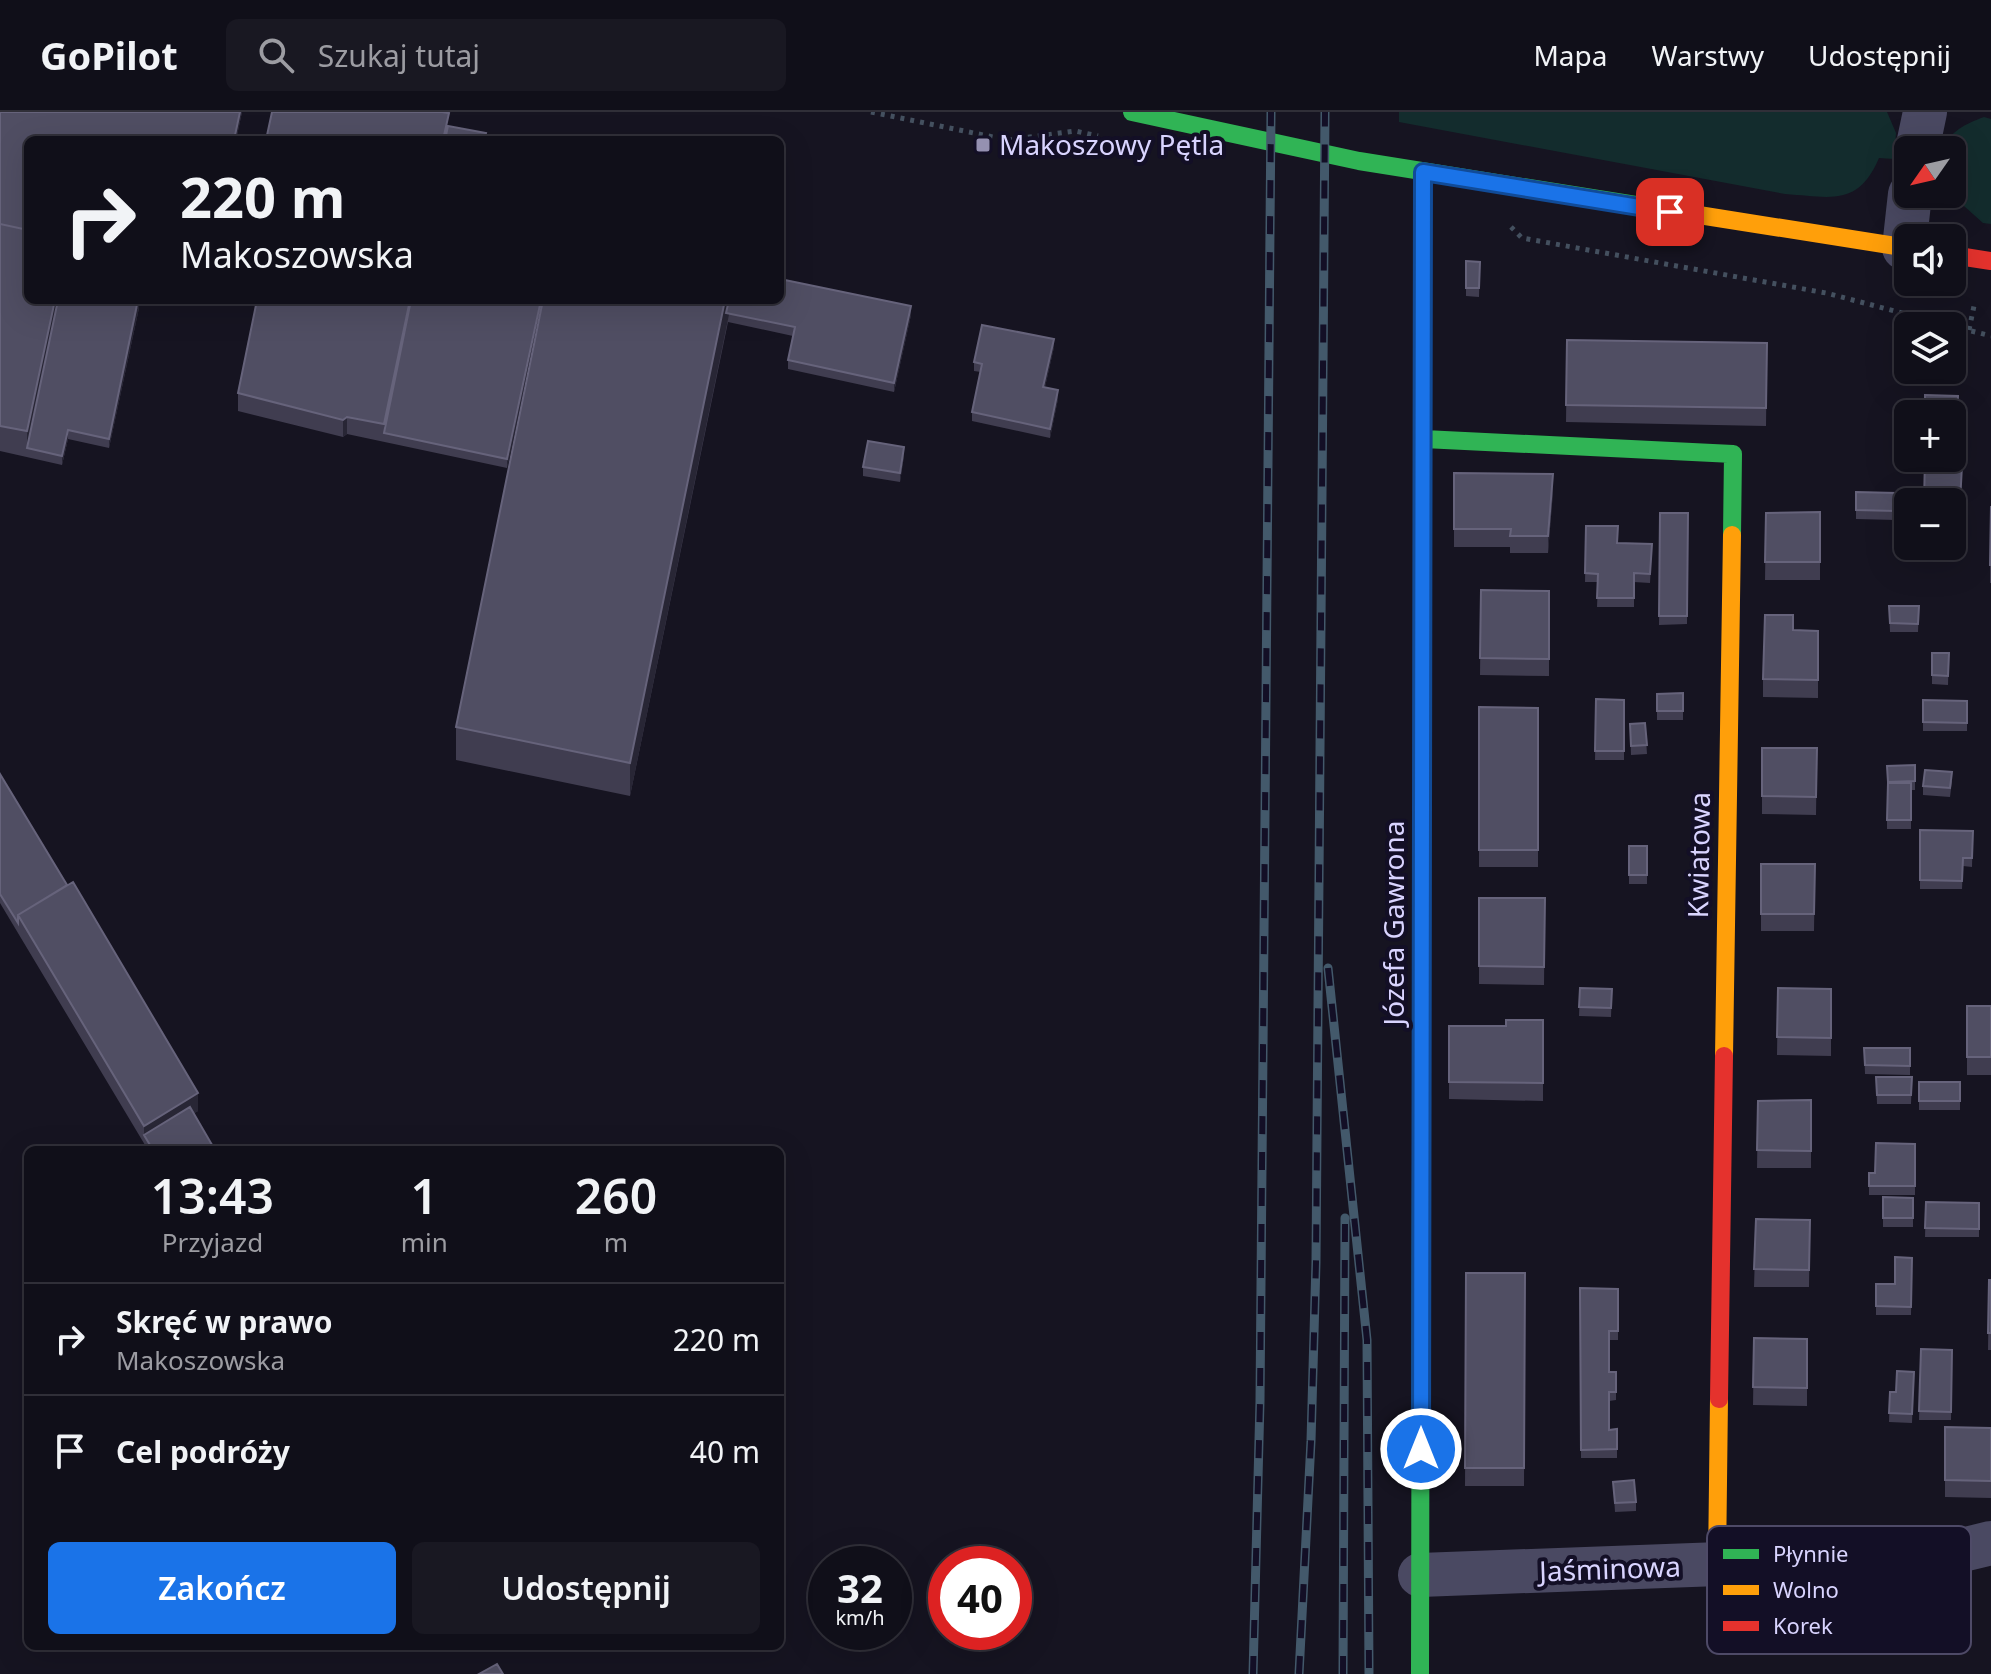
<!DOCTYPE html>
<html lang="pl">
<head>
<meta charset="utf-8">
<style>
	:root { --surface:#100f19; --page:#191822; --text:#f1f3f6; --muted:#9c9ca2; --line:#302f38; --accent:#1a73e8 }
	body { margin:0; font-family:"Noto Sans",sans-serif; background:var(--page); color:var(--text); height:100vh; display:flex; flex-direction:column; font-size:30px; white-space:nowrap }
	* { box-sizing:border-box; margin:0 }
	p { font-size:26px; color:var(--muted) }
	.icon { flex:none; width:44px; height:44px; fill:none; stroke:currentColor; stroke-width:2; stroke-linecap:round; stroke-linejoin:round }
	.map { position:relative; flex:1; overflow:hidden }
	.drawer { position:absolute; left:24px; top:1034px; width:760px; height:504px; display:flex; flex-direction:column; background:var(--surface); border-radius:12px; box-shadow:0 8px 32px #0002,0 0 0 2px var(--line) }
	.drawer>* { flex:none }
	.top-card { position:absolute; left:24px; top:24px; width:760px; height:168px; border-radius:12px; box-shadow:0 8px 32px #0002,0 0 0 2px var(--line); background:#100f19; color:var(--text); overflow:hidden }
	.needle { width:52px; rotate:236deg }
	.fabs { position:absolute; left:1894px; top:24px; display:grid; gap:16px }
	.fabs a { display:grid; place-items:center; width:72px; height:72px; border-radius:12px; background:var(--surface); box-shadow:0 8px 32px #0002,0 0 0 2px var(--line); font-size:40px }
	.speed { position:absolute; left:808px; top:1434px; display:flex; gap:16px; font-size:40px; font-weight:700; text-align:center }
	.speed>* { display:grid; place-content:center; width:104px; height:104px; border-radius:50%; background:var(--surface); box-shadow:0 8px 32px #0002,0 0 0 2px var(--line); line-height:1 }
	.speed small { font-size:20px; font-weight:400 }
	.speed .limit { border:12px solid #d22; background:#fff; color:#111 }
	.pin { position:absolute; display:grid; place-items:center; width:68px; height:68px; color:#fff; margin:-34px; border-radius:16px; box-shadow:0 4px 12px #0006 }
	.me { position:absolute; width:88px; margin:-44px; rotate:0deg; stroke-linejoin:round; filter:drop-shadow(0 0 6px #0008) }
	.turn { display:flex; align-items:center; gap:28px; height:168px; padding:0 24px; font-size:36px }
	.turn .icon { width:104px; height:104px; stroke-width:2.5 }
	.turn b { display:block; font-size:56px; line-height:68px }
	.eta { display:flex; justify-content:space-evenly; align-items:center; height:136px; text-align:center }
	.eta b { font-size:48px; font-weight:600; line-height:56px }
	.primary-button { display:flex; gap:16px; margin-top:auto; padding:16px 24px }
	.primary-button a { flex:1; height:92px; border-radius:12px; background:var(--accent); color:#fff; font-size:32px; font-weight:600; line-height:92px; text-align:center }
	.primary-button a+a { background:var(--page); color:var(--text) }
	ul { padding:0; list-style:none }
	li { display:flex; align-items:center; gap:24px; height:112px; padding:0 24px; border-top:2px solid var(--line) }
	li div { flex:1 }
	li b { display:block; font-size:30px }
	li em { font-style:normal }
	header { display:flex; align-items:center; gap:48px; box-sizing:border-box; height:112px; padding:0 40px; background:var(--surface); border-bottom:2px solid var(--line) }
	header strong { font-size:38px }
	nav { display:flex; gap:44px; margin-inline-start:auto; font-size:28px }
	.search { width:560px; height:72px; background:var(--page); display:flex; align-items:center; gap:20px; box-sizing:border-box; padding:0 28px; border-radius:12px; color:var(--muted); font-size:30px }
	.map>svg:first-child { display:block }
</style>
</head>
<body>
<header>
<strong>GoPilot</strong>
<div class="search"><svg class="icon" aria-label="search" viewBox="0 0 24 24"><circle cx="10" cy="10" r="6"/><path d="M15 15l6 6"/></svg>Szukaj tutaj</div>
<nav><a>Mapa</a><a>Warstwy</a><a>Udostępnij</a></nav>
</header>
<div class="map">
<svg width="1991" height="1562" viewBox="0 0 1991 1562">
	<rect width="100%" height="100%" fill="#161421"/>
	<path fill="#132c2d" d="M1399,0H1887L1896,21L1894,47L1879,46C1858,95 1831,85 1785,82L1399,10Z
		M1984,5L1991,7V112L1983,111L1955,86L1952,38H1943C1950,19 1965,12 1984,5Z"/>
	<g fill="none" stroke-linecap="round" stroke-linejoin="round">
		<path stroke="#44505f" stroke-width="5" stroke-dasharray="4 6" stroke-linecap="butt" d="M871,0L1008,28L1075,19L1098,24
			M1511,115L1522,126L1826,181L1952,214
			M1952,214L1991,224
			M1969,218L1975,189"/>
		<path stroke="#4a4962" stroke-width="44" d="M1917,38L1925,0
			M1904,136L1910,82
			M1420,1463L1937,1444L1991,1431"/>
		<path stroke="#30b455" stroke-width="18" d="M1132,0L1359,49L1661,97
			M1424,327L1733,342L1732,423
			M1422,721V318
			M1420,1562L1421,1043"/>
		<path stroke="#ff9f0a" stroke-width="18" d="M1661,97L1908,136
			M1724,944L1732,423
			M1717,1454L1719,1287"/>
		<path stroke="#e5322d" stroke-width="18" d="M1952,143L1991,149
			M1422,318L1423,60
			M1421,1043L1422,721
			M1719,1287L1724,944"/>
		<defs>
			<path id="rail" d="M1328,856L1367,1228L1369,1562
				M1253,1562L1260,1289L1271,0
				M1299,1562L1311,1329L1316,1150L1325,0
				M1343,1562L1345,1106"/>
		</defs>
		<use href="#rail" stroke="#43596b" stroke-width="9"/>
		<use href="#rail" stroke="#130f26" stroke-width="6" stroke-dasharray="18" stroke-linecap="butt"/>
	</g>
	<path fill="#403d50" d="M0,0H242L236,28H28V188L139,196L109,336L68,327L62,353L0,339Z
		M1466,149L1480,150L1479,185L1466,184Z
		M239,188H542L507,356L347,322L343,325L238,299V281L256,192Z
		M543,188L911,203L894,280L788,257V248L793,224L728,210L630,684L456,648V615Z
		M1567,228L1767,231L1766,314L1566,310Z
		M1054,235L1045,275L1058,287L1050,326L972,309V300L981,260L974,259V250Z
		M1958,284L1957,315L1952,314V302Z
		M904,344L900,370L863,364V355Z
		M1951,353H1962L1960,400H1952Z
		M1454,361L1553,380L1548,441H1510V435H1454Z
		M1856,380L1896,381V408L1856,407Z
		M1991,394V471H1990V453Z
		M1820,400V468H1765L1766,401Z
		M1660,401H1688L1687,512L1659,513Z
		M1586,414L1618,431L1652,432L1650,471L1634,470V495H1597L1598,470H1585Z
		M1481,478L1549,479V564L1480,563Z
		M1889,494H1919L1918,520H1890Z
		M1818,519V586L1763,585V567Z
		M1932,541H1949L1948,573L1932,572Z
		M1683,581V608H1657V582Z
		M1596,587L1624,588V648H1595Z
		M1923,588L1967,589V619H1923Z
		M1479,595L1538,596V755H1479Z
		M1645,611L1647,642L1631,643L1630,612Z
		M1762,636H1817L1816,703L1762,702Z
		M1915,653V678H1911V717H1887V654Z
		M0,662L198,999L194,1001L215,1038H148L0,791Z
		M1952,669L1950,685L1923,683V674Z
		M1920,718L1973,719L1972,755L1963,754L1962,777H1920Z
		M1629,734H1647V772H1629Z
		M1761,752H1815L1814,819H1761Z
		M1479,786H1545L1544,873L1479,872Z
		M1580,876L1612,877L1611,905L1579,904Z
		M1778,876L1831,877V944L1777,943Z
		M1967,894H1991V963H1967Z
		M1543,908V989L1449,987V914H1506Z
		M1864,936H1910V963L1865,962Z
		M1876,965H1912L1911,992H1877Z
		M1919,970H1960V998H1919Z
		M1811,988V1056H1757L1758,989Z
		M1915,1032V1083H1869V1061H1875Z
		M1883,1085L1913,1086V1115H1883Z
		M1926,1090L1979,1091V1125H1925Z
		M1756,1107L1810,1108L1809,1175H1754Z
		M1912,1146L1911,1203H1876V1172H1895Z
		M1466,1161H1525L1524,1374H1465Z
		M1989,1168H1991V1238H1988Z
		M1580,1176L1618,1177V1228H1609V1260H1616V1288L1609,1289V1318L1617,1317V1346H1581Z
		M1754,1226L1807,1227V1294L1753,1293Z
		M1921,1237L1952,1238L1951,1308H1919Z
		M1914,1260L1912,1311L1889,1310L1890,1280H1896Z
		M1945,1315L1991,1316V1386L1945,1385Z
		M1613,1370L1636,1390V1399L1615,1400Z"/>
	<path fill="#282635" d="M240,0H242L236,28H234Z
		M55,188H60L27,336V319Z
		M139,188V196L109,336V327Z
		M410,188H413L384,321V312Z
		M541,188H542L507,356V347Z
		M725,188H732L630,684V651Z
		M911,194V203L894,280V271Z
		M1054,227V235L1043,284V275Z
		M1058,278V287L1050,326V317Z
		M347,305V322L343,325V308Z
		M68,318V327L62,353V344Z
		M904,335V344L900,370V361Z
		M1553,362V380L1548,441V424Z
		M198,981V999L148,1029L144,1023V1014Z"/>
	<path fill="#504e63" stroke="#66637b" stroke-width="2" d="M0,0H240L234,28H28V118L0,112Z
		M272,0H442L449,1L443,28H266Z
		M448,14L486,21L484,28H445Z
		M0,112L28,118V188H55L27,319L0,314Z
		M1466,149L1480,150L1479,176H1466Z
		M780,167L911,194L894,271L788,248L795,215L726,201L729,188H780Z
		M58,188H138L109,327L68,318L62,344L27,336Z
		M257,188H410L384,312L347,305L343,308L238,281Z
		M411,188H541L507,347L384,321Z
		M543,188H725L630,651L456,615Z
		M982,213L1054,227L1043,275L1058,278L1050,317L972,300L982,252L974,250Z
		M1567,228L1767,231L1766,296L1566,293Z
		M1925,283L1958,284L1957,306H1952V318V302H1925Z
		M868,329L904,335L900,361L863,355Z
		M1925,346H1951V353H1962L1960,391L1924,390Z
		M1454,361L1553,362L1548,424H1510L1511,417H1454Z
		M1856,380L1896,381V399L1856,398Z
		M1991,394V453H1990Z
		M1820,400V450H1765L1766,401Z
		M1660,401H1688L1687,504H1659Z
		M1586,414H1618L1617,431L1652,432L1650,462L1634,461V486H1597L1598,462L1585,461Z
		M1481,478L1549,479V547L1480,546Z
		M1889,494H1919L1918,512L1890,511Z
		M1765,503H1793V518L1818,519V568L1763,567Z
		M1932,541H1949L1948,564L1932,563Z
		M1683,581V599H1657V582Z
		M1596,587L1624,588V639H1595Z
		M1923,588L1967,589V611L1923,610Z
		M1479,595L1538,596V738H1479Z
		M1645,611L1647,633L1631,634L1630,612Z
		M1762,636H1817L1816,685L1762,684Z
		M1915,653V669L1888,670L1887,654Z
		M1925,658L1952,660L1950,676L1923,674Z
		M0,662L67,773L18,803V811L0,782Z
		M1888,671H1911V708H1887Z
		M1920,718L1973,719L1972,746H1963L1962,769L1920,768Z
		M1629,734H1647V763H1629Z
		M1761,752H1815L1814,802H1761Z
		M73,770L198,981L144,1014L18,803Z
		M1479,786H1545L1544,855L1479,854Z
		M1580,876L1612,877L1611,896L1579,895Z
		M1778,876L1831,877V926L1777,925Z
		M1967,894H1991V945H1967Z
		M1506,908H1543V971L1449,970V914H1506Z
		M1864,936H1910V954L1865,953Z
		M1876,965H1912L1911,983H1877Z
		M1919,970H1960V989H1919Z
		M1811,988V1039L1757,1038L1758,989Z
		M190,995L215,1038H153L144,1023Z
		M1876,1031L1915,1032V1074H1869V1061H1875Z
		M1883,1085L1913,1086V1106H1883Z
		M1926,1090L1979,1091V1117L1925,1116Z
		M1756,1107L1810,1108L1809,1158L1754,1157Z
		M1895,1145L1912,1146L1911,1195L1876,1194V1172H1895Z
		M1466,1161H1525L1524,1356H1465Z
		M1989,1168H1991V1221H1988Z
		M1580,1176L1618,1177V1219H1609V1260H1616V1280H1609V1318L1617,1317V1337L1581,1338Z
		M1754,1226L1807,1227V1276L1753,1275Z
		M1921,1237L1952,1238L1951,1300L1919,1299Z
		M1897,1259L1914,1260L1912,1302L1889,1301L1890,1280H1896Z
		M1945,1315L1991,1316V1369L1945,1368Z
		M1634,1368L1636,1390L1615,1391L1613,1370Z
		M497,1552L503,1562H479Z"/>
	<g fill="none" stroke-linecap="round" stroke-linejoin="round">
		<defs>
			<path id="route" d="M1421,1337L1423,60L1670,100"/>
		</defs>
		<use href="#route" stroke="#114b97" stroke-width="20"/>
		<use href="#route" stroke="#1a73e8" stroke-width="14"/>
	</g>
	<rect fill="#9591b1" stroke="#130f26" stroke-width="3" x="975" y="25" width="16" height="16" rx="4"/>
	<g text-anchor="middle" stroke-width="8" stroke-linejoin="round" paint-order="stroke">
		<g font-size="28" fill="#d9d4ff" stroke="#130f26" text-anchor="start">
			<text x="999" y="43">Makoszowy Pętla</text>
		</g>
		<g font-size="28" fill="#d9d4ff" stroke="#130f26">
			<text transform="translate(1699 743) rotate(-89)" y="10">Kwiatowa</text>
			<text transform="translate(1394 811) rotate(-90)" y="10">Józefa Gawrona</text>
			<text transform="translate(1610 1457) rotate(-2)" y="10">Jaśminowa</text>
		</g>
	</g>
	<rect x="1707" y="1414" width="264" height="128" rx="12" fill="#130f26" stroke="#4e4a67" stroke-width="2"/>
	<rect x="1723" y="1437" width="36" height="10" fill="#30b455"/>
	<rect x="1723" y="1473" width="36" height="10" fill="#ff9f0a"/>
	<rect x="1723" y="1509" width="36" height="10" fill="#e5322d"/>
	<g font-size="22" fill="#d9d4ff">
		<text x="1773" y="1450">Płynnie</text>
		<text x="1773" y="1486">Wolno</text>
		<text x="1773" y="1522">Korek</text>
	</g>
</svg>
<div class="fabs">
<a><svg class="needle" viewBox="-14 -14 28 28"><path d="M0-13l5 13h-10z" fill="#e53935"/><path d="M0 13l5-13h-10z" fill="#9c9ca2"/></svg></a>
<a><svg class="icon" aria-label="sound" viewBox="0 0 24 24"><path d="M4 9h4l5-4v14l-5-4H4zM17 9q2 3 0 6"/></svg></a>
<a><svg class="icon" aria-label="layers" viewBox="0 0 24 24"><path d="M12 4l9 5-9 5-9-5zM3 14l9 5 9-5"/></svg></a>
<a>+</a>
<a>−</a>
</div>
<div class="speed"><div>32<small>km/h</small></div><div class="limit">40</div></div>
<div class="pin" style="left:1670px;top:100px;background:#d93025"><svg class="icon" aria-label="arrive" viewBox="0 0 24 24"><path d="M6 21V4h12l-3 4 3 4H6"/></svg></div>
<svg class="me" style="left:1421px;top:1337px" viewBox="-20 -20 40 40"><circle r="17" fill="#1a73e8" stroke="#fff" stroke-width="3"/><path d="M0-11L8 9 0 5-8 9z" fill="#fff"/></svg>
<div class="top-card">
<div class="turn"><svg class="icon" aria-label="right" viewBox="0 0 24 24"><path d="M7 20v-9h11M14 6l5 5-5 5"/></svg><div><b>220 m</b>Makoszowska</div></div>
</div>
<section class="drawer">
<div class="eta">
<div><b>13:43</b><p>Przyjazd</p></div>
<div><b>1</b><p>min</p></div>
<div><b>260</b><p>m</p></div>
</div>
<ul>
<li><svg class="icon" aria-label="right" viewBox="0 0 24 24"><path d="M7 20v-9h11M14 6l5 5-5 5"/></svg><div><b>Skręć w prawo</b><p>Makoszowska</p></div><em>220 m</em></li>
<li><svg class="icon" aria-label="arrive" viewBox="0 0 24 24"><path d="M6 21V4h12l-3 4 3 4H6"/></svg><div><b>Cel podróży</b></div><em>40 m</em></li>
</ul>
<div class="primary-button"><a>Zakończ</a><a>Udostępnij</a></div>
</section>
</div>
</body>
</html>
